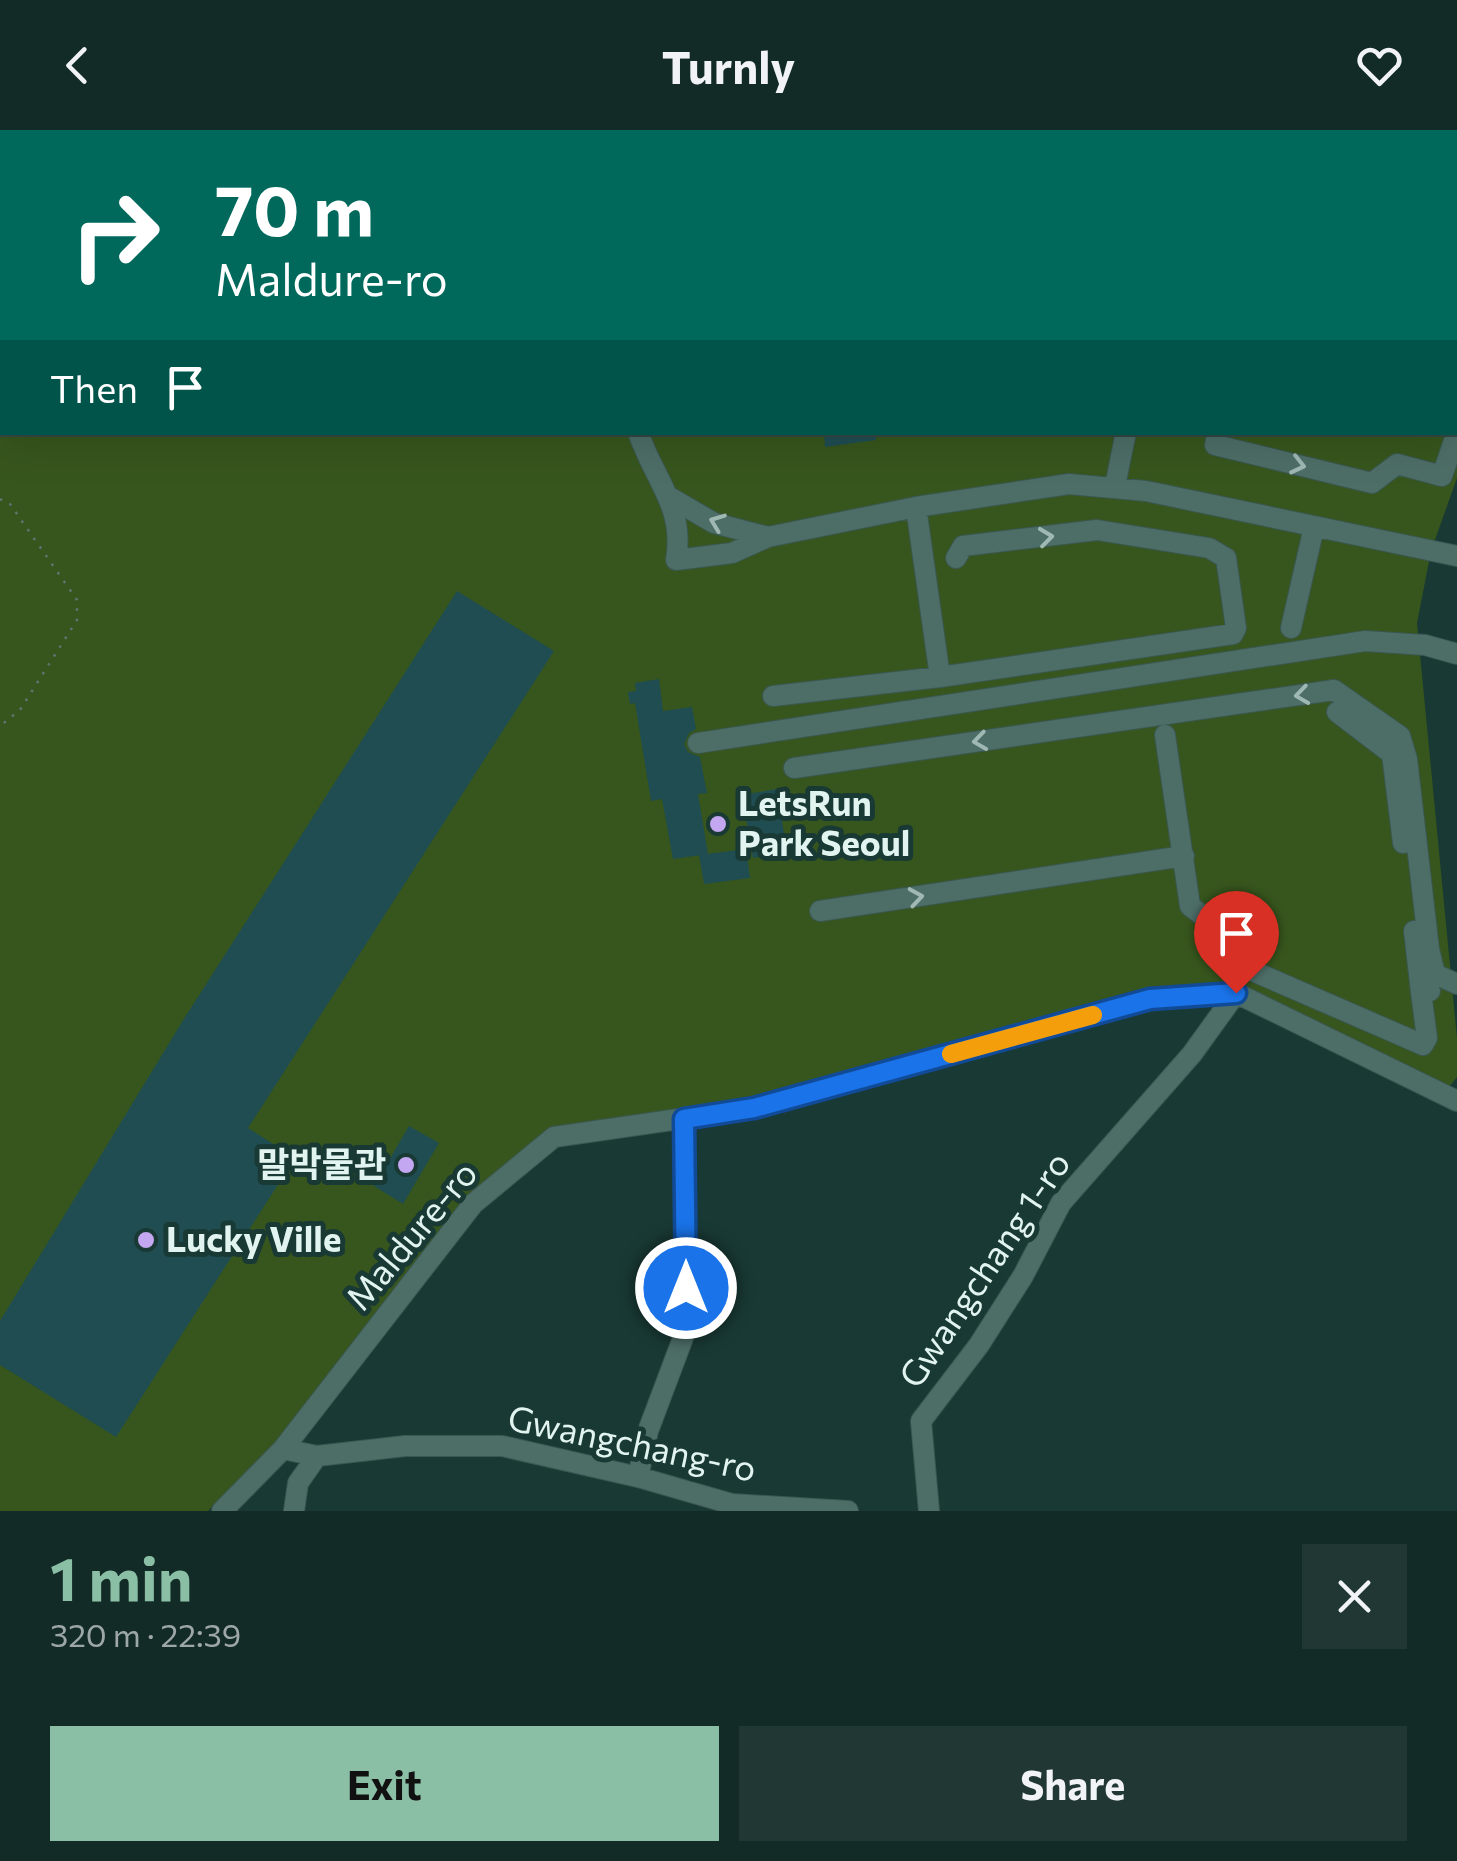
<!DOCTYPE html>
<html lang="en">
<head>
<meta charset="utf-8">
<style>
	:root { --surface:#132b27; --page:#203733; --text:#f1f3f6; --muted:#9da7a7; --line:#324744; --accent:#8abfa5 }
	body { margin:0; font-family:Commissioner,"Noto Sans KR",sans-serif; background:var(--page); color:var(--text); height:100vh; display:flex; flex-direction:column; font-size:38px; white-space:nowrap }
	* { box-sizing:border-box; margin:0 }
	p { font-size:32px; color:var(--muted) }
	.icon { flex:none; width:55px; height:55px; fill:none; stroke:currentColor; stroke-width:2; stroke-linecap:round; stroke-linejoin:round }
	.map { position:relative; height:1381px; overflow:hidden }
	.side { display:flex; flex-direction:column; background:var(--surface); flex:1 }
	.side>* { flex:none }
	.banner { position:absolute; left:0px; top:0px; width:1458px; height:305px; box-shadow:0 10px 40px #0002,0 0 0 2px var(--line); background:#00695c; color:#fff; overflow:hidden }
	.pin { position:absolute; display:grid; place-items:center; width:85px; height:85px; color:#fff; margin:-102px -42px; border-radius:50% 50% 50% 0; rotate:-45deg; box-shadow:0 0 10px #0007 }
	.pin .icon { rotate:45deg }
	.me { position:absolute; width:110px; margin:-55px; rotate:0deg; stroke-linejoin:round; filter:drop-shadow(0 0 8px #0008) }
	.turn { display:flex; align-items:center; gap:35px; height:210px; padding:0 50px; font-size:45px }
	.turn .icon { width:130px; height:130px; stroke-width:2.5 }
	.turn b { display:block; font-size:70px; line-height:85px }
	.then { display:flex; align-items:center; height:95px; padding:0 50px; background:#0003; gap:20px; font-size:38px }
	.round { display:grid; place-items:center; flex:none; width:105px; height:105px; border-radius:0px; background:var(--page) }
	.head { display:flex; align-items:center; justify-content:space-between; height:170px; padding:0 50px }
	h1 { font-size:60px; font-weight:700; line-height:75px; color:var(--accent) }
	.cta { display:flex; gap:20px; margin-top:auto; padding:20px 50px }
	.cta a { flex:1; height:115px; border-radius:0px; background:var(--accent); color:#111; font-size:40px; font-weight:700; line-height:115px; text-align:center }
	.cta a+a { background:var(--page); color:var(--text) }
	header { display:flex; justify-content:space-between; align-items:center; height:130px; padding:0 50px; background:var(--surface); font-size:45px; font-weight:700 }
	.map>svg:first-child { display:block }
</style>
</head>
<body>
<header><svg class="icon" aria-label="back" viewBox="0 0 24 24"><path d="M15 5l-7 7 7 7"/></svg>Turnly<svg class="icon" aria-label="heart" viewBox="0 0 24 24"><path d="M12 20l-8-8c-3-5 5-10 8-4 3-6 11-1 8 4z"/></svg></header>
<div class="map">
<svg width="1457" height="1381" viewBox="0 0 1457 1381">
	<rect width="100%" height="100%" fill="#193934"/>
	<path fill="#37561d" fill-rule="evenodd" d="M0,0H1457V348L1431,421L1417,493L1457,908V947L1450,956L1235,857L752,969L557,997L514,1030L299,1290L208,1381H0ZM2,2H1455V302H2Z"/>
	<path fill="#1f4d52" d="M824,302H875L876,310L825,317Z
		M457,461L554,521L248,998L295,1028L116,1307L0,1235V1191L182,892Z
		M659,549L663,581L692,577L696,599L689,603L684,614L688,622L700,627L707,663L698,664L708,724L673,729L662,669L651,671L635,573L630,574L628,562L636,561L635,553Z
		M777,659L787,722L753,728L742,665Z
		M746,719L750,748L704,754L699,725Z
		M409,996L439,1013L403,1074L374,1056Z"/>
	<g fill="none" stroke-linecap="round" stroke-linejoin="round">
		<defs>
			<path id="minor" d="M549,0L550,2
				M1406,0L1417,2
				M1246,2L1247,0
				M1455,11H1457
				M1455,165H1457
				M638,302C654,350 685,376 676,430L732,423L768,407L916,377L1069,354L1146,361L1457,426
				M1218,302L1215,315L1372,353L1397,334L1442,346L1457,302
				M1115,356L1126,302
				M671,368L714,393L768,407
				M916,377L940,547
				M1291,498L1314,397
				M773,566L940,547L1233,504L1236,498L1226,428L1209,418L1097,400L963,416L956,428
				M1337,582L1392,624L1403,713
				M1165,605L1190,776L1232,808L1239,835L1423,915L1427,908L1421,862
				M698,613L1365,511L1425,515L1457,524
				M794,638L1334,560L1400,606L1407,629L1429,819L1435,844L1457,854
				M820,781L1184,726
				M1414,801L1421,862L1430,861
				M283,1319L317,1326L405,1316H502L638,1347L732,1374L848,1381
				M638,1347L648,1301L683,1208L685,989
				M222,1381L283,1319L473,1074L554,1007L755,978L1150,869L1236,863L1457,971
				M294,1381L298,1353L317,1326
				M929,1381L921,1291L979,1215L1023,1146L1061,1073L1192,924L1236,863"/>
		</defs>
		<use href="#minor" stroke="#3b5752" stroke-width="22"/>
		<path stroke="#5b7671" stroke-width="2.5" stroke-dasharray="2.5 8" stroke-linecap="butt" d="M0,23H2
			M0,369L10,374L77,470V490L20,580L0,596"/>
		<use href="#minor" stroke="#4d6e67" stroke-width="20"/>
	</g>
	<defs><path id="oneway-chevron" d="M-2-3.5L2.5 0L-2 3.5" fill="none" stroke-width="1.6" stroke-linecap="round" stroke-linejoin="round" transform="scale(2.5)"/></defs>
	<g stroke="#9fb8b2">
		<use href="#oneway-chevron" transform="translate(1298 335) rotate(13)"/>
		<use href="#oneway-chevron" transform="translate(717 392) rotate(-159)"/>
		<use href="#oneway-chevron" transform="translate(1046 407) rotate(-7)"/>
		<use href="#oneway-chevron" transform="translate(1302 565) rotate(172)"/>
		<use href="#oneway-chevron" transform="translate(980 611) rotate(172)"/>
		<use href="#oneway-chevron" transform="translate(916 767) rotate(-9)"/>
	</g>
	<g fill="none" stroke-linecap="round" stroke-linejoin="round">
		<defs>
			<path id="route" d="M686,1158L684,989L754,978L1150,869L1236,863"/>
		</defs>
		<use href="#route" stroke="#114b97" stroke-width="25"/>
		<use href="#route" stroke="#1a73e8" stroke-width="18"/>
		<path stroke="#f59e0b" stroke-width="18" d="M951,924L1093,885"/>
	</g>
	<g fill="#c4a7f1" stroke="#193934" stroke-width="4">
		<circle cx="718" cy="694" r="10"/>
		<circle cx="406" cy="1035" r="10"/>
		<circle cx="146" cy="1110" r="10"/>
	</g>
	<g text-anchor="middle" stroke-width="10" stroke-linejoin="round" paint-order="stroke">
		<g font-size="35" font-weight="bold" fill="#e2f4f0" stroke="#193934" text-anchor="start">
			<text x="738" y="686">LetsRun<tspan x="738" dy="40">Park Seoul</tspan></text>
			<text x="386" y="1047" text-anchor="end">말박물관</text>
			<text x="166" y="1122">Lucky Ville</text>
		</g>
		<g font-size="35" fill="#e2f4f0" stroke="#193934">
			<text transform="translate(412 1106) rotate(-50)" y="12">Maldure-ro</text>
			<text transform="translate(985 1140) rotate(-56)" y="12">Gwangchang 1-ro</text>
			<text transform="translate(632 1314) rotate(12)" y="12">Gwangchang-ro</text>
		</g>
	</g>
</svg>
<div class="pin" style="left:1236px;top:863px;background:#d93025"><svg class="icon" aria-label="arrive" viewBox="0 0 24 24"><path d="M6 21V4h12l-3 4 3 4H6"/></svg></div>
<svg class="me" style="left:686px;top:1158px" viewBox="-20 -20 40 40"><circle r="17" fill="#1a73e8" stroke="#fff" stroke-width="3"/><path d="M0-11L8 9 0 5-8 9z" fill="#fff"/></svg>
<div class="banner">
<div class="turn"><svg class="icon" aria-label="right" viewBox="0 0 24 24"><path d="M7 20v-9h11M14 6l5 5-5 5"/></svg><div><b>70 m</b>Maldure-ro</div></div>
<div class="then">Then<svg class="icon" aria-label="arrive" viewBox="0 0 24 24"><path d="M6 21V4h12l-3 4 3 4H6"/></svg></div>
</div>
</div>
<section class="side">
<div class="head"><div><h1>1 min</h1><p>320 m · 22:39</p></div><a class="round"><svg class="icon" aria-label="close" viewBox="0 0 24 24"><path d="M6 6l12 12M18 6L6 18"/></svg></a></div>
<div class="cta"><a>Exit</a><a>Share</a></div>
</section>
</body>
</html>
